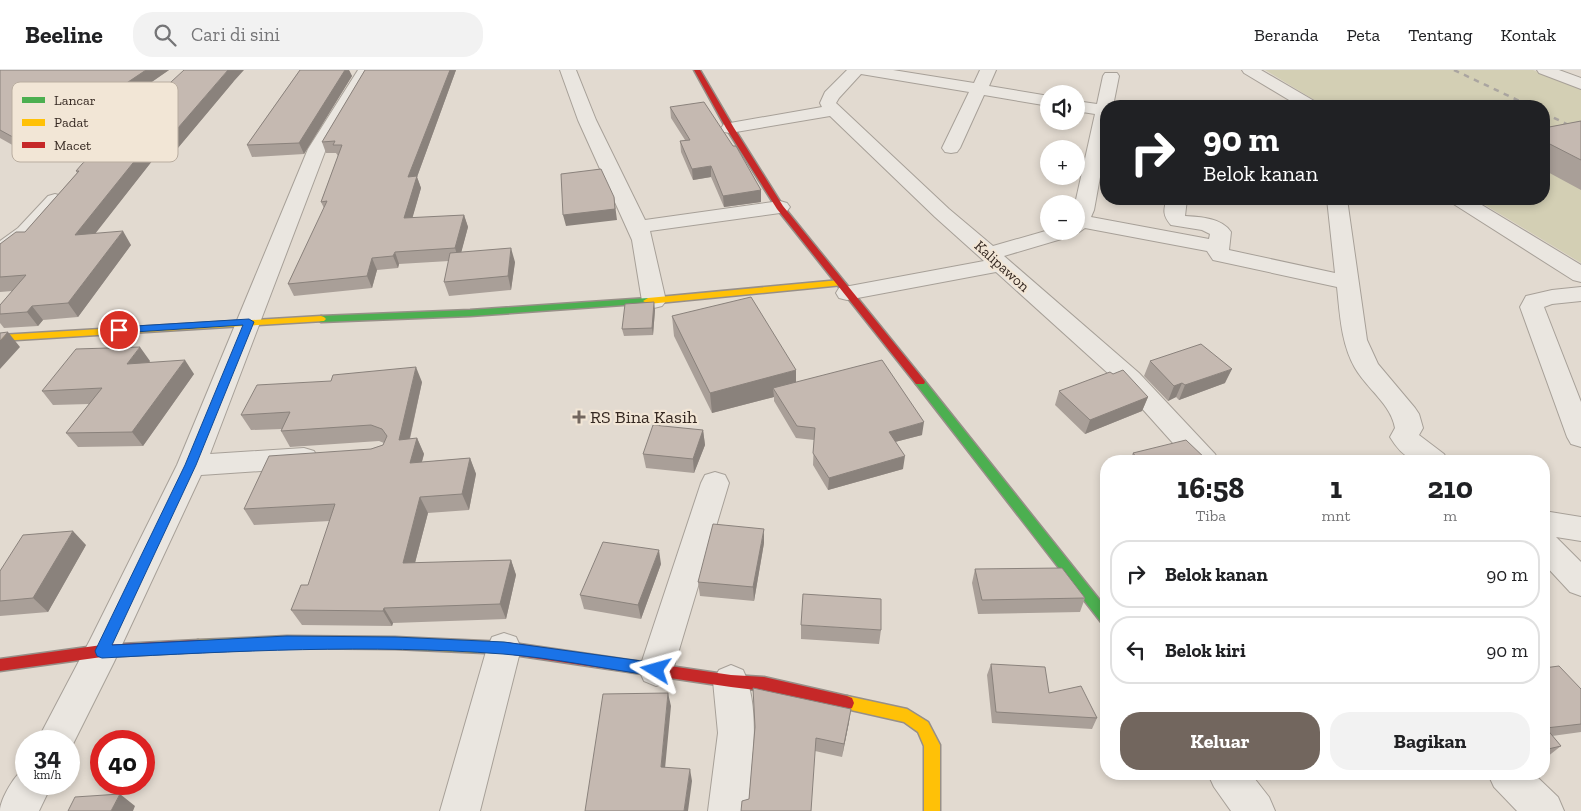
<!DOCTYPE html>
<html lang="id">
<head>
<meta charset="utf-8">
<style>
	:root { --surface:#fff; --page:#f2f2f2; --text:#202124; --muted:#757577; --line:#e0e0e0; --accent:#72665e }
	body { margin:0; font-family:"Zilla Slab",serif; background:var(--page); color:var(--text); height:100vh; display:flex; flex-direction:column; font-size:19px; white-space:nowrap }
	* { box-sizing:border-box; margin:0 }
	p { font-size:16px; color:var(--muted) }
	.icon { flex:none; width:28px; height:28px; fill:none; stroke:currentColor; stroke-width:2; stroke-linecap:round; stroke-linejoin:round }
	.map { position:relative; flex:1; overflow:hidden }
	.side { position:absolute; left:1100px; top:385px; width:450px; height:325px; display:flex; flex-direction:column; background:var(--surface); border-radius:20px; box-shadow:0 2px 8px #0003 }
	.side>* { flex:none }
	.guide { position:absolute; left:1100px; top:30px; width:450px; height:105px; border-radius:20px; box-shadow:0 2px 8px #0003; background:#202124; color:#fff; overflow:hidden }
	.controls { position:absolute; left:1040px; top:15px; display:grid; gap:10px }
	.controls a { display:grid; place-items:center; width:45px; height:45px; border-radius:50%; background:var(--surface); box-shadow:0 2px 8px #0003; font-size:25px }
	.speed { position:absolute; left:15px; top:660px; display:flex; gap:10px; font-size:25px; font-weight:700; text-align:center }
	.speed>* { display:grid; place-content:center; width:65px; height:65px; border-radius:50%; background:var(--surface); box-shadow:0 2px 8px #0003; line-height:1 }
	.speed small { font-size:12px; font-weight:400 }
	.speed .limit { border:8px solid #d22; background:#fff; color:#111 }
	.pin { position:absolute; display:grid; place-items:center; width:42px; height:42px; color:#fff; margin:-21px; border:2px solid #fff; border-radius:50%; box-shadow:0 1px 5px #0007 }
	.me { position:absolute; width:55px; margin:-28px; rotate:278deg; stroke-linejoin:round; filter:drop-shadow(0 0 4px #0008) }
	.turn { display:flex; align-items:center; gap:18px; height:105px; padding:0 20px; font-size:22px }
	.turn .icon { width:65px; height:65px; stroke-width:2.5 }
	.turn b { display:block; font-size:35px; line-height:42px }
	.eta { display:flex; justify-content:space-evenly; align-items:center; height:85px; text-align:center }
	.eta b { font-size:30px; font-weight:700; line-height:35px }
	.action { display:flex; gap:10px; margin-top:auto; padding:10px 20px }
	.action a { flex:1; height:58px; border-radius:20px; background:var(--accent); color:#fff; font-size:20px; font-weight:700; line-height:58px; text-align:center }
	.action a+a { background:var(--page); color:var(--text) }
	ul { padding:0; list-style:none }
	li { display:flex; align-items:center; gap:15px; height:68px; margin:0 10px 8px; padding:0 10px; border:2px solid var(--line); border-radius:20px }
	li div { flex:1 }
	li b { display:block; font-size:19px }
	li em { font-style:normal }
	header { display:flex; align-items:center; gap:30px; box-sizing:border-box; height:70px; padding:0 25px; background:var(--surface); border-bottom:1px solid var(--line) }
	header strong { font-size:24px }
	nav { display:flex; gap:28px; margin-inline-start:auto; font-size:18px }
	.search { width:350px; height:45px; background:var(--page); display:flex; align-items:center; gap:12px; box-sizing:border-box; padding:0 18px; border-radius:20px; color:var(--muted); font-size:19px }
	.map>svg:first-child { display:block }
</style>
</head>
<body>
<header>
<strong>Beeline</strong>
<div class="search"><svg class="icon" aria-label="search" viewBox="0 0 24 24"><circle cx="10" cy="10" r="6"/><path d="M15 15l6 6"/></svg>Cari di sini</div>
<nav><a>Beranda</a><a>Peta</a><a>Tentang</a><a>Kontak</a></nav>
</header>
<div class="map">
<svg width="1581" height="741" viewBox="0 0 1581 741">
	<rect width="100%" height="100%" fill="#e2dad0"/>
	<path fill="#d3cfb4" d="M1265,0H1533L1581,19V193L1475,129H1544V36H1324Z"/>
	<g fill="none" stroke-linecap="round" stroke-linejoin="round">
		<defs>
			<path id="street" d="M358,0H374L326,79L210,384L304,378L314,381L318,388L314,395L304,398L201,405L114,592L69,682V671H37L90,570L177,395L308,79Z
				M560,0H576L596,50L645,150L780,131L787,133L790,137L787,141L780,143L650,161L666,231L662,236L654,238L646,236L642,231L632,170L578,50Z
				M847,0H893L974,13L980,0H996L989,16L1049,26V36L984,25L960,78L957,82L951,83L945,82L942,78L969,22L861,4L839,28L836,33L949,139L993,176L1049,160L1076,161L1075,134L1095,44L1076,41V31L1097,34L1103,6L1105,3H1117L1119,6L1113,36H1106V74L1094,140L1091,147L1209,169L1210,164L1202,160L1171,155C1163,146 1163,140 1167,129H1187L1185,146C1201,147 1222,148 1231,162L1229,180L1335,203L1327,129H1347L1367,270L1378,294L1415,338L1419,344L1423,358L1419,365L1444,384L1448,391C1419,391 1407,395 1390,367L1395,358C1391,334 1367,319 1355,298C1341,273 1340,245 1337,217L1213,190L1207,181L1085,158L1075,165L1004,186L1139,303L1215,384L1219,391H1189L1121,315L996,202L847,230L839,228L836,223L839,218L984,191L935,147L830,46L730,63L724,62L721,58L724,54L730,53L822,37L820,33L825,22Z
				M1242,0H1261L1316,32L1318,36H1299L1244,3Z
				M1537,0H1559L1581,8V19L1539,3Z
				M55,124L62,126L65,130L62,134C46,151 23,183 0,188V171L18,158L48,126Z
				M1449,129H1472L1581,195V212L1573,210L1452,133Z
				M1581,217V231L1552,234L1544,237L1581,332V377L1571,374L1567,367L1520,237L1526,226L1552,220Z
				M715,402L725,405L729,413L673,600L668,611L656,616L644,611L639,600L701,413L705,405Z
				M1544,441L1581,447V471L1556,467L1581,492V526L1570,522L1544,494Z
				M504,563L516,567L521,578L480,741H440L487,578L492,567Z
				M731,595L743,600C762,639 751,699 748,741H708L718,663L713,611L719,600Z
				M26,698V714H52L39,741H0C0,729 16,702 26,698Z
				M1208,704H1251L1269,727L1275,741H1231L1214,717Z
				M1488,704H1534L1558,727L1564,741H1517L1494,717Z"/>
			<path id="fast" d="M648,228L651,229V233L470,246L321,252L316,249L321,246L470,240Z
				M920,309L924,310L1106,538V554L1101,552L916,314L915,312L916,310Z"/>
			<path id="slow" d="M840,210L845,213L843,215L648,234L643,231L648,228Z
				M321,246L324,247L326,249L324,251L0,271V265Z
				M287,566L395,567L507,572L512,574L514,578L512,582L507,584L395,579L287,578L198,582L193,580L191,576L193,572L198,570Z
				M847,626L907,639L928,652L940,675V741H924V676L918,662L904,652L842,638L840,633L842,628Z"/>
			<path id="jam" d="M694,0H700L734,58L783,136L924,310L925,312L924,314H916L777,139L726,58Z
				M198,570L203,572L205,576L203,580L198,582L102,587L0,601V589L102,575Z
				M507,572L731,605L764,607L847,626L852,628L854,633L852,638L847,640L764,621L731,617L507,584L502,582L500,578L502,574Z"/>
		</defs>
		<use href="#street" stroke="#a7a098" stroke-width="2"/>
		<use href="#fast" stroke="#978f88" stroke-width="3"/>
		<use href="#slow" stroke="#978f88" stroke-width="3"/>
		<use href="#jam" stroke="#978f88" stroke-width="3"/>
		<use href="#street" fill="#eae6e0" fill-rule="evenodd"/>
		<use href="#fast" fill="#4caf50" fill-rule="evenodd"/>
		<use href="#slow" fill="#ffc107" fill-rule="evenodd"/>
		<use href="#jam" fill="#c62828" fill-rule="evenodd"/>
		<path stroke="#aaa5a0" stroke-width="2.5" stroke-dasharray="5.5 5.5" stroke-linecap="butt" d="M1454,0L1530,36
			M1544,43L1581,61"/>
	</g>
	<path fill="#a99f98" d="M0,0H169L39,90L0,68Z
		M300,0H349L352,6L304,84L252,87L247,75Z
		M365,0H456L417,107L421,118L412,148L464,145L468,157L461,182L515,192L511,220L449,226L444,212L449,191L399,194L398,198L377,200L372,218L294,226L288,214L324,138L321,132L338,86L336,83H326L322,72Z
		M234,11L172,85L156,86L95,163L131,175L78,247L43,250L38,256L4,258L0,253V235L12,221L0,222V174L25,162L77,103L76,101Z
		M670,37L761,120V132L724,137L711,107L693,110L681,82L680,71L685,70L671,48Z
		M1581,51V120L1544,100V58Z
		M655,240L653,265L624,266L622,259Z
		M672,246L796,312L922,365L895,372L903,399L828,420L813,395L814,370L796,368L774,331V327L712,343L674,266Z
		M150,291L149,293L194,304L143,376L78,377L66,363L89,334L53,335L42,321Z
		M1150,291L1225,313L1179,330L1176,327L1168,331L1144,306Z
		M1113,304L1148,327L1142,341L1085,364L1055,335L1059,321Z
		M422,312L410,369L417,368L424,384L422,392L470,388L476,404L469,440L428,443L415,493L511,490L516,505L506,549L393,553L392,556L302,555L291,540L308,515L330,451L254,455L244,439L371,379L383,375L384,373L379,371L290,377L281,361L282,359L251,360L241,345Z
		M703,360L705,375L694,403L646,398L643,384Z
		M1133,383L1208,391H1129Z
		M764,473L754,531L700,526L698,512Z
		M86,475L48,542L0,546V501Z
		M661,494L641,549L584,539L580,525Z
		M975,499L1085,528L1080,542L978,544L972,513Z
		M801,555L881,560L879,574L801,569Z
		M991,594L1049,623L1097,648L1092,659L992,653L987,605Z
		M1544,598L1581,619V662L1552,666L1561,676L1547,687H1544Z
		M849,652L842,687L815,681L749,729L755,657Z
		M1434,704H1461L1437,709Z"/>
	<path fill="#8a827c" d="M146,0H169L39,90L31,77Z
		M228,0H244L234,11L172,85L165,73Z
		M345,0H349L352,6L304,84L299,73Z
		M450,0H456L417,107L421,118L409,160L404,148L408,107Z
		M149,73L156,86L84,178L75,165Z
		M711,96V107L693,110L692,99Z
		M761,120V132L724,137L723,126Z
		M614,127L617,150L566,156L563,145Z
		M464,145L468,157L459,191L455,178Z
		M123,161L131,175L78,247L68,233Z
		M511,178L515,192L511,220L508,206Z
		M395,182L399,194L398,198L393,186Z
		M372,188L377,200L372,218L367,206Z
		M654,232L655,240L653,265L652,258Z
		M32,236L43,250L38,256L27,242Z
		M8,262L20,277L0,299V271Z
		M140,277L150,291L137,309L127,294Z
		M185,290L194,304L143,376L132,362Z
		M416,297L422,312L406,385L399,370Z
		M1232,299L1225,313L1179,330L1185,315Z
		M796,300V321L773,318L774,327L712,343L710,323Z
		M1182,313L1176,327L1168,331L1174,316Z
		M1148,327L1142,341L1085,364L1090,350Z
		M924,352L922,365L887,374L889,362Z
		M703,360L705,375L694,403L693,389Z
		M417,368L424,384L417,408L410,393Z
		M905,386L903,399L828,420L829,408Z
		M470,388L476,404L469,440L462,424Z
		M420,427L428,443L411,508L403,493Z
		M764,459V473L754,531L753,517Z
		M73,461L86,475L48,542L33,528Z
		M659,480L661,494L641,549L638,535Z
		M511,490L516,505L506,549L500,534Z
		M384,538L393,553L392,556L383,541Z
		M668,623L671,636L664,709L661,697Z
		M851,639L849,652L842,687L844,674Z
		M690,699L692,711L688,741H684Z
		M120,724L135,736L133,741H111Z"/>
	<path fill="#c5b9b1" stroke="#8a827c" d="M0,0H146L31,77L0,60Z
		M184,0H228L165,73H149L75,165L123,161L68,233L32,236L27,242L0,244V235L26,205L0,207V174L16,162H25L79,101H76L82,94Z
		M300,0H345L299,73L247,75Z
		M365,0H450L408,107L417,106L404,148L464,145L455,178L395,182L393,186L372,188L367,206L288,214L327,131L321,132L342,75H333L335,71L322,72Z
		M704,32L733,76H736L761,120L723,126L711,96L692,99L680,71L690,70L670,37Z
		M1581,51V90L1544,71V58Z
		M601,99L614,127L615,139L563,145L561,104Z
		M511,178L508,206L444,212L450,183Z
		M751,227L796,300L710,323L672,246Z
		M654,232L652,258L622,259L625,234Z
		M8,262L0,271V263Z
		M1201,274L1232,299L1185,315L1182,313L1174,316L1150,291Z
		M140,277L127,294L185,290L132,362L66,363L102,318L42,321L76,279Z
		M882,290L924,352L889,362L905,386L829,408L813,383L815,358L797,356L773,318Z
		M416,297L399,370L417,368L410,393L470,388L462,424L420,427L403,493L511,490L500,534L384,538L383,541L291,540L301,515H308L335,434L244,439L269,386L371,379L383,375L387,366L382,359L371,355L281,361L290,342L241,345L257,315L331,311L333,305Z
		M1123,300L1148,327L1090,350L1059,321L1110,302L1113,304Z
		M653,355L703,360L693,389L643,384Z
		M1186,370L1208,391H1139L1133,383Z
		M713,454L764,459L753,517L698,512Z
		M73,461L33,528L0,531V501L23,465Z
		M603,472L659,480L638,535L580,525Z
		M1062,498L1085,528L982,530L975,499Z
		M803,524L881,529V560L801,555Z
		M991,594L1045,597L1049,623L1081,616L1097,648L996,642Z
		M1559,596L1581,619V654L1546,658L1561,676L1544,680V598Z
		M753,618L851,639L844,674L816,668L811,741H741L742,731L749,729L755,657Z
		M668,623L661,697L690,699L684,741H585L603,624Z
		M120,724L111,741H68L75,727Z"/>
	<path fill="#1a73e8" stroke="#114b97" d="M249,249L254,252L196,395L112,575L287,566L395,567L504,572L656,593L661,595L663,600L661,604L656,606C605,599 554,588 503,584C369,574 236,581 102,588L97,586L95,581L185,395L243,255L119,263L114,260L119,257Z"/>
	<path fill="#72665e" stroke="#f2e6d6" stroke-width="2" d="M576.5 339.5h5v5h5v5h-5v5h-5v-5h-5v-5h5z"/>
	<g text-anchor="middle" stroke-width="4.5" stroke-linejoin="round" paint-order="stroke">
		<g font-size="15" fill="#352821" stroke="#f2e6d6">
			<text transform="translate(1002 196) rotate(42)" y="5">Kalipawon</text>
		</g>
		<g font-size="18" fill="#352821" stroke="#f2e6d6" text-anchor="start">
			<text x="590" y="353">RS Bina Kasih</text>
		</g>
	</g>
	<rect x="12" y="12" width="166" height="80" rx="8" fill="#f2e6d6" stroke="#b9ada0" stroke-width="1"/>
	<rect x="22" y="27" width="23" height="6" fill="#4caf50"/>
	<rect x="22" y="49" width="23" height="7" fill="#ffc107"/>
	<rect x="22" y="72" width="23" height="6" fill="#c62828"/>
	<g font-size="14" fill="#352821">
		<text x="54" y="35">Lancar</text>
		<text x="54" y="57">Padat</text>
		<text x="54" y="80">Macet</text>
	</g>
</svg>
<div class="controls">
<a><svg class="icon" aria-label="sound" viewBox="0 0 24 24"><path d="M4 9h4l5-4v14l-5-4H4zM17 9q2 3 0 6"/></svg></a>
<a>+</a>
<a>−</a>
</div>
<div class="speed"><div>34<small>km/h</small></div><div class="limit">40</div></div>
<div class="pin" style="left:119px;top:260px;background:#d93025"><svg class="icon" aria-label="arrive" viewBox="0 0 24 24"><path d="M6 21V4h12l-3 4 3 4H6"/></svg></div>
<svg class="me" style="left:656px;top:600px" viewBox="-20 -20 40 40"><path d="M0-17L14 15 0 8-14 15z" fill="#1a73e8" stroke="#fff" stroke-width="4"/></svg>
<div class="guide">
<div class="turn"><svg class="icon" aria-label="right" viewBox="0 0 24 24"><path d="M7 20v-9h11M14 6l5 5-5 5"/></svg><div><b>90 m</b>Belok kanan</div></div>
</div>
<section class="side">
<div class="eta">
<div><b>16:58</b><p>Tiba</p></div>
<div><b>1</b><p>mnt</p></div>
<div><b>210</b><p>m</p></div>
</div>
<ul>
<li><svg class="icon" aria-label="right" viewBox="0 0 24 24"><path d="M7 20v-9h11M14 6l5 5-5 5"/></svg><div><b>Belok kanan</b></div><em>90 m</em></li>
<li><svg class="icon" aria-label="left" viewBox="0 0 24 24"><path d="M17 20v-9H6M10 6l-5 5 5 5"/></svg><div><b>Belok kiri</b></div><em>90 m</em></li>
</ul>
<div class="action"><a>Keluar</a><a>Bagikan</a></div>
</section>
</div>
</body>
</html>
